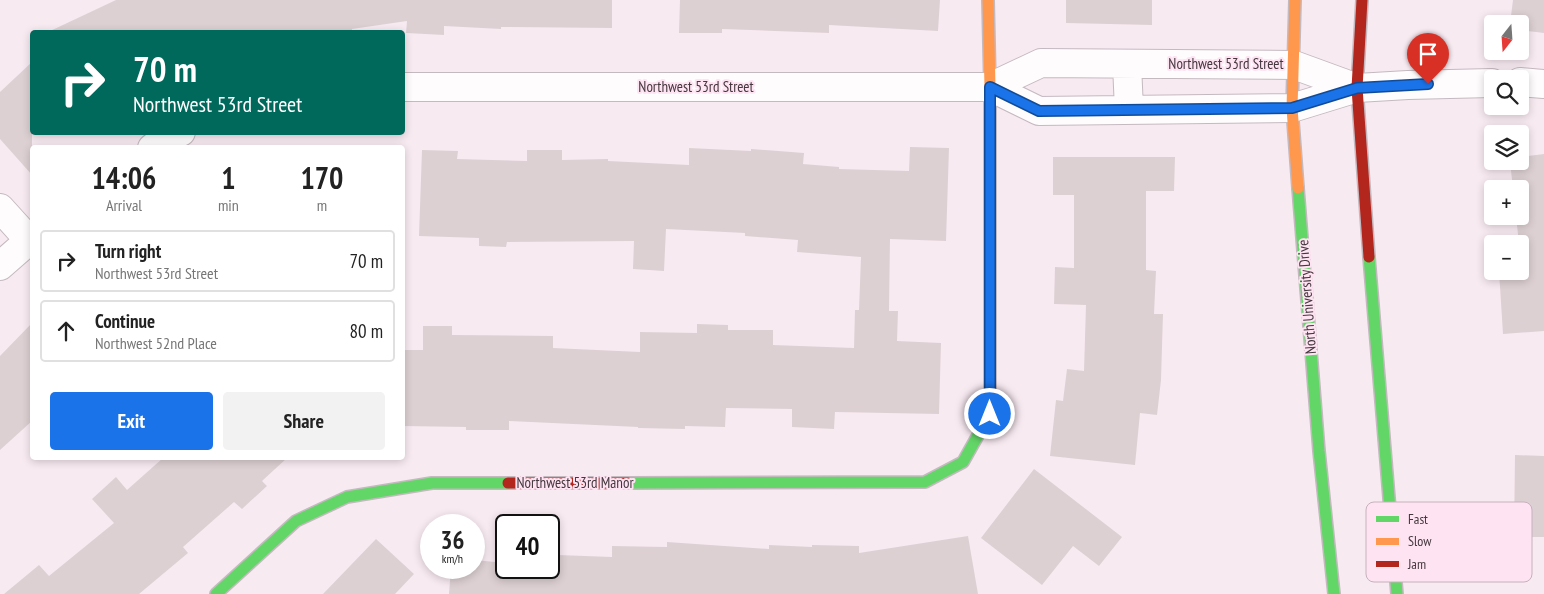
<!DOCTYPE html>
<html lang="en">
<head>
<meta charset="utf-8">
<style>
	:root { --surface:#fff; --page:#f2f2f2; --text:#222; --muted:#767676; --line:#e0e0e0; --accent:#1a73e8 }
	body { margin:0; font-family:"PT Sans Narrow",sans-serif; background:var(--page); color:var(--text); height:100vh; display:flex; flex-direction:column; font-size:19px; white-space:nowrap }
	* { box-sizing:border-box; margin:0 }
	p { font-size:16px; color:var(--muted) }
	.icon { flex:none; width:28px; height:28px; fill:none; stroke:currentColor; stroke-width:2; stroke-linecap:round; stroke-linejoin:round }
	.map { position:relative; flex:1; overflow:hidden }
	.details { position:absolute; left:30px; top:145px; width:375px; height:315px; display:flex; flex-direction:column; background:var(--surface); border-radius:5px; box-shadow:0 2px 8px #0003 }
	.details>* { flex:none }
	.guide { position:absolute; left:30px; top:30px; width:375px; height:105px; border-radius:5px; box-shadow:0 2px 8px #0003; background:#00695c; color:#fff; overflow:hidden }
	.needle { width:32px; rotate:197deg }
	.buttons { position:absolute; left:1484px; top:15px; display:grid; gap:10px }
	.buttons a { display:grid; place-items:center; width:45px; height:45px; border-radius:5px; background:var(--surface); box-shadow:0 2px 8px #0003; font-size:25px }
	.speed { position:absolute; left:420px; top:514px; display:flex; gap:10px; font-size:25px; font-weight:700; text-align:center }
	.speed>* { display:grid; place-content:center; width:65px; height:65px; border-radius:50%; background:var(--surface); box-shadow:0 2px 8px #0003; line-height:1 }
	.speed small { font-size:12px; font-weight:400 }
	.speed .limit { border:2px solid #111; border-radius:8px; background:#fff; color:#111 }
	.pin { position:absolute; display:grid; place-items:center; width:42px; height:42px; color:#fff; margin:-51px -21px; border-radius:50% 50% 50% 0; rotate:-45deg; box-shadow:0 0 5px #0007 }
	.pin .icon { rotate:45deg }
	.me { position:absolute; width:55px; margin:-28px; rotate:0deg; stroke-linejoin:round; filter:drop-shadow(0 0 4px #0008) }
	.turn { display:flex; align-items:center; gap:18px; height:105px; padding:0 20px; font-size:22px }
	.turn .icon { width:65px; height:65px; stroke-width:2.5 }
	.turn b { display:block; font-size:35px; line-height:42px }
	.eta { display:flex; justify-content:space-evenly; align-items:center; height:85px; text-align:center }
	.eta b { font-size:30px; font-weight:700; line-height:35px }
	.button { display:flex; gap:10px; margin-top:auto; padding:10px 20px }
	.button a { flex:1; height:58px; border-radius:5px; background:var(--accent); color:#fff; font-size:20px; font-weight:700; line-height:58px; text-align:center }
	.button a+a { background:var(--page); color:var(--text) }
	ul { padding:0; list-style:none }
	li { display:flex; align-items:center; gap:15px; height:62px; margin:0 10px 8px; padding:0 10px; border:2px solid var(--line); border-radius:5px }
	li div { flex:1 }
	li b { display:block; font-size:19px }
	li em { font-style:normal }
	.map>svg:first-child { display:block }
</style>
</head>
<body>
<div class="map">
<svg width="1544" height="594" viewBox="0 0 1544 594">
	<rect width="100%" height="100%" fill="#f8eaf1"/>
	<path fill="#ddd0d3" d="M116,0H612V28L501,27V29L444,26V35L406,33L407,21L352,29V32H48Z
		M680,0H940L938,31L829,25V33L722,29V33H679Z
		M1066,0H1152V25L1066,23Z
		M1513,0H1544V33L1520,30V24H1510Z
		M32,62V175L0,139V92Z
		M910,147L949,148L946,241L890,239L889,311H898L897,341L941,343L939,414L835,412L834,429L792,427V409L726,408L725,427L685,426V429L638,428V427L509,421V430H466V427L402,426V350H423V326H452V335L553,336V348L640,352V332L697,333V324L728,325V330H773V345L854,348L855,310H859L861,257L797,252L798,240L745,236V233L666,229L664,271L633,269L634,241L507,242L506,247L479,246V238L419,236L422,150L458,151L457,159L527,161V150H562V160L608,159V161L689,165V148L751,151V149L804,153L803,164L839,167V169L909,171Z
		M1544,154V331L1503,334L1499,271H1522L1516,216H1520V189H1513L1510,161H1520V157Z
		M1053,157H1175L1174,191H1146V270L1156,271L1154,314H1163L1161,380L1157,415L1140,413L1135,465L1050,456L1056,400L1063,401L1067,369L1084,371L1086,305L1054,304L1055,267L1074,268V195H1053Z
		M32,323V421L0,450V356Z
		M1515,455L1544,456V537H1514Z
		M163,458H287L262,481L267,486L242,509L234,502L183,547L188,553L139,594H4L39,565L49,576L114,523L92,499L116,477L127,490Z
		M1034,469L1122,537L1099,566L1073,546L1042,585L981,538Z
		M968,536L978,594H449L451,568H474V560L506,563V568H558V555L612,557V546L667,547V542L769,549V545L812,547V545L859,546V553Z
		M376,539L414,574L395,594H323Z"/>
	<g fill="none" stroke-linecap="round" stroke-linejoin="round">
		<defs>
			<path id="street" d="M1127,64L1129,110
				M1520,82L1544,84
				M402,87H990L1041,63L1294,65L1357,88
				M990,87L1039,111L1292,108L1357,88L1408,85L1492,83
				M152,148L165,138L181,132
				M0,208L29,240
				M0,266L32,238"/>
			<path id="fast" d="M1298,188L1319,451L1334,594
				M1369,257L1397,594
				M628,483L925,482L963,462L990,414V317
				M216,594L296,521L347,497L432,483H508"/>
			<path id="slow" d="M988,0L990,87V317
				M1295,0L1292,108L1298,188"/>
			<path id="jam" d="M1362,0L1357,88L1369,257
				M508,483H628"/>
		</defs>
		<use href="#street" stroke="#c5b9c0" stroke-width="30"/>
		<use href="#fast" stroke="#c5b9c0" stroke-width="14"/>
		<use href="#slow" stroke="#c5b9c0" stroke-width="14"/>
		<use href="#jam" stroke="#c5b9c0" stroke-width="14"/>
		<use href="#street" stroke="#fefcfd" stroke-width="28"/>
		<use href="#fast" stroke="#63d668" stroke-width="11"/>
		<use href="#slow" stroke="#ff974d" stroke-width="11"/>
		<use href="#jam" stroke="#b3261e" stroke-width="11"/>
	</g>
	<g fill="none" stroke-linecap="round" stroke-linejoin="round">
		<defs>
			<path id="route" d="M990,414V87L1039,111L1292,108L1357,88L1428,84"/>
		</defs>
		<use href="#route" stroke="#114b97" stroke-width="12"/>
		<use href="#route" stroke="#1a73e8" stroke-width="9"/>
	</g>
	<g text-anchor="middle" stroke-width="4" stroke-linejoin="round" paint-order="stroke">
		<g font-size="15" fill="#44373e" stroke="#fee4f2">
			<text x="1226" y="69">Northwest 53rd Street</text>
			<text x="696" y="92">Northwest 53rd Street</text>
			<text transform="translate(1307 297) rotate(-94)" y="5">North University Drive</text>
			<text x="575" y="488">Northwest 53rd Manor</text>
		</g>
	</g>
	<rect x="1366" y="502" width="166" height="80" rx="8" fill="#fee4f2" stroke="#c6b0bc" stroke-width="1"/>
	<rect x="1376" y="516" width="23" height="6" fill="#63d668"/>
	<rect x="1376" y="538" width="23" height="7" fill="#ff974d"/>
	<rect x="1376" y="561" width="23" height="6" fill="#b3261e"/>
	<g font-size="14" fill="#44373e">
		<text x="1408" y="524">Fast</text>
		<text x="1408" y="546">Slow</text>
		<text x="1408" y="569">Jam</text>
	</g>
</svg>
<div class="buttons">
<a><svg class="needle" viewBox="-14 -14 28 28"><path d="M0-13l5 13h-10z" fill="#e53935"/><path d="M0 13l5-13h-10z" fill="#767676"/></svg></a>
<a><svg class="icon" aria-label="search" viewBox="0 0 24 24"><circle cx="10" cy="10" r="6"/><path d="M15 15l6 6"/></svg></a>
<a><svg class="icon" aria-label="layers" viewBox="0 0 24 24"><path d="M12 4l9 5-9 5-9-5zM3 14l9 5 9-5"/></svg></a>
<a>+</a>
<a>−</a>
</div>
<div class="speed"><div>36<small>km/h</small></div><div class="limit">40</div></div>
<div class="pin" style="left:1428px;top:84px;background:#d93025"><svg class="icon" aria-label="arrive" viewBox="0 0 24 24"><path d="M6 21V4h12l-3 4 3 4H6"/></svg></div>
<svg class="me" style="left:990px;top:414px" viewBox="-20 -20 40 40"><circle r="17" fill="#1a73e8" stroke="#fff" stroke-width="3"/><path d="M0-11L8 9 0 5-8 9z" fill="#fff"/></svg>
<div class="guide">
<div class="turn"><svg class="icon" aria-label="right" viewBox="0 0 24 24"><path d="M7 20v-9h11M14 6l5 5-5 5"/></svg><div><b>70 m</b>Northwest 53rd Street</div></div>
</div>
<section class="details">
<div class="eta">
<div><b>14:06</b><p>Arrival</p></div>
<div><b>1</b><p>min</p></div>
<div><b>170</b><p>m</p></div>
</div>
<ul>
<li><svg class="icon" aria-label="right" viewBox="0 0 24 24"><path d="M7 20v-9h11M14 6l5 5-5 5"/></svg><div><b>Turn right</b><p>Northwest 53rd Street</p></div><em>70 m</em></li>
<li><svg class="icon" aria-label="ahead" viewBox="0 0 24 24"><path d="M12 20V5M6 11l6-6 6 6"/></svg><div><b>Continue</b><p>Northwest 52nd Place</p></div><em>80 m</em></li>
</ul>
<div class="button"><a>Exit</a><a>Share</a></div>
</section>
</div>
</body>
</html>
